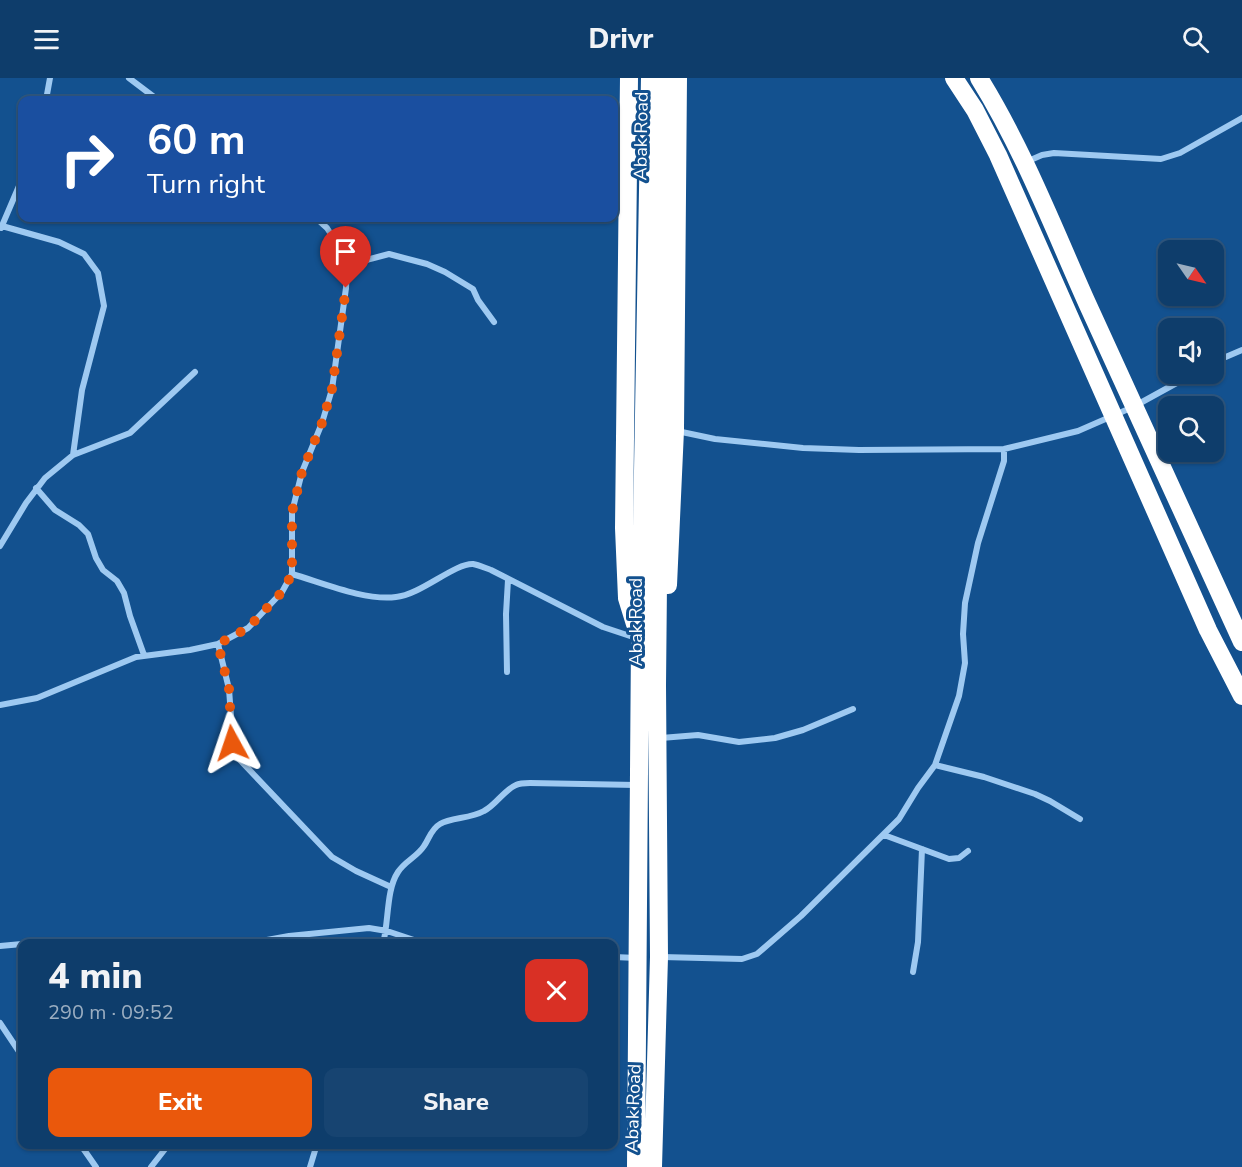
<!DOCTYPE html>
<html lang="en">
<head>
<meta charset="utf-8">
<style>
	:root { --surface:#0e3d6b; --page:#174471; --text:#f1f3f6; --muted:#9baec1; --line:#2e567e; --accent:#ea580c }
	body { margin:0; font-family:"Nunito Sans",sans-serif; background:var(--page); color:var(--text); height:100vh; display:flex; flex-direction:column; font-size:22px; white-space:nowrap }
	* { box-sizing:border-box; margin:0 }
	p { font-size:20px; color:var(--muted) }
	.icon { flex:none; width:33px; height:33px; fill:none; stroke:currentColor; stroke-width:2; stroke-linecap:round; stroke-linejoin:round }
	.map { position:relative; flex:1; overflow:hidden }
	.sheet { position:absolute; left:18px; top:861px; width:600px; height:210px; display:flex; flex-direction:column; background:var(--surface); border-radius:12px; box-shadow:0 2px 4px #0004,0 0 0 2px var(--line) }
	.sheet>* { flex:none }
	.top-card { position:absolute; left:18px; top:18px; width:600px; height:126px; border-radius:12px; box-shadow:0 2px 4px #0004,0 0 0 2px var(--line); background:#1a4fa0; color:#fff; overflow:hidden }
	.needle { width:39px; rotate:124deg }
	.fabs { position:absolute; left:1158px; top:162px; display:grid; gap:12px }
	.fabs a { display:grid; place-items:center; width:66px; height:66px; border-radius:12px; background:var(--surface); box-shadow:0 2px 4px #0004,0 0 0 2px var(--line); font-size:30px }
	.pin { position:absolute; display:grid; place-items:center; width:51px; height:51px; color:#fff; margin:-62px -26px; border-radius:50% 50% 50% 0; rotate:-45deg; box-shadow:0 0 6px #0007 }
	.pin .icon { rotate:45deg }
	.me { position:absolute; width:66px; margin:-33px; rotate:355deg; stroke-linejoin:round; filter:drop-shadow(0 0 4px #0008) }
	.turn { display:flex; align-items:center; gap:21px; height:126px; padding:0 30px; font-size:27px }
	.turn .icon { width:78px; height:78px; stroke-width:2.5 }
	.turn b { display:block; font-size:42px; line-height:51px }
	.round { display:grid; place-items:center; flex:none; width:63px; height:63px; border-radius:12px; background:var(--page) }
	.headline { display:flex; align-items:center; justify-content:space-between; height:102px; padding:0 30px }
	h1 { font-size:36px; font-weight:800; line-height:45px }
	.primary-button { display:flex; gap:12px; margin-top:auto; padding:12px 30px }
	.primary-button a { flex:1; height:69px; border-radius:12px; background:var(--accent); color:#fff; font-size:24px; font-weight:800; line-height:69px; text-align:center }
	.primary-button a+a { background:var(--page); color:var(--text) }
	header { display:flex; justify-content:space-between; align-items:center; height:78px; padding:0 30px; background:var(--surface); font-size:27px; font-weight:800 }
	.map>svg:first-child { display:block }
</style>
</head>
<body>
<header><svg class="icon" aria-label="menu" viewBox="0 0 24 24"><path d="M4 6h16M4 12h16M4 18h16"/></svg>Drivr<svg class="icon" aria-label="search" viewBox="0 0 24 24"><circle cx="10" cy="10" r="6"/><path d="M15 15l6 6"/></svg></header>
<div class="map">
<svg width="1242" height="1089" viewBox="0 0 1242 1089">
	<rect width="100%" height="100%" fill="#13518f"/>
	<g fill="none" stroke-linecap="round" stroke-linejoin="round">
		<path stroke="#9ec9f1" stroke-width="6" d="M129,0L158,22
			M46,22L50,0
			M1026,84L1042,77L1054,75L1161,81L1180,75L1242,40
			M2,148L59,164L84,176L98,195L104,228L82,312L73,377
			M1,150L22,101
			M347,187L389,176L427,186L445,194L473,211L478,222L494,244
			M1214,284L1242,272
			M677,353L715,361L803,370L859,372L1004,371L1078,353L1133,329L1193,296
			M36,410L55,432L79,447L88,456L96,480L103,492L117,503L124,515L130,538L144,577
			M0,468L26,425L45,400L73,377L130,355L195,294
			M292,496C323,505 365,523 396,519C420,517 455,485 473,486C479,487 485,490 491,492L603,549L639,561
			M218,566L229,611L233,665L238,680L332,779L356,793L391,809
			M507,594L506,536L508,502
			M0,627L37,620L136,579L190,572L218,566L248,550L282,514L292,496V434L302,394L322,345L332,311L346,210L347,187L341,172L327,150L316,140
			M661,660L698,657L739,664L775,660L803,652L853,631
			M935,687L984,699L1035,716L1050,723L1080,741
			M884,757L949,781L959,780L968,773
			M25,866L101,862L125,866
			M245,866L289,858L369,850L387,853L426,866
			M383,866C389,843 386,812 398,794C405,783 417,779 424,768C429,761 431,751 440,746C451,739 470,741 484,733C496,727 504,712 516,707C520,705 525,705 530,705L636,707
			M0,868L22,866
			M614,879L637,880
			M662,879L742,881L757,876L801,838L899,741L918,710L935,687L959,618L965,585L963,556L965,525L978,465L1004,383V371
			M913,894L918,864L922,771
			M0,945L22,978
			M80,1066L96,1089
			M151,1089L169,1066
			M310,1089L317,1066"/>
		<path stroke="#fff" stroke-width="18" d="M629,0L624,450L627,520L635,546
			M954,0L975,32L998,77L1208,552L1242,618
			M979,0C1023,71 1053,149 1087,225C1138,339 1190,452 1242,564
			M668,507L675,352L678,0
			M636,1089L640,562L650,0
			M653,1089L659,879L657,607L663,0"/>
	</g>
	<g fill="none" stroke-linecap="round" stroke-linejoin="round">
		<path stroke="#ea580c" stroke-width="10" stroke-dasharray="0 18" d="M232,665L229,611L218,566L248,550L282,514L292,496V434L302,394L322,345L332,311L346,210"/>
	</g>
	<g text-anchor="middle" stroke-width="6" stroke-linejoin="round" paint-order="stroke">
		<g font-size="18" fill="#fff" stroke="#13518f">
			<text transform="translate(641 58) rotate(-89)" y="6">Abak Road</text>
			<text transform="translate(636 544) rotate(-90)" y="6">Abak Road</text>
			<text transform="translate(633 1030) rotate(-88)" y="6">Abak Road</text>
		</g>
	</g>
</svg>
<div class="fabs">
<a><svg class="needle" viewBox="-14 -14 28 28"><path d="M0-13l5 13h-10z" fill="#e53935"/><path d="M0 13l5-13h-10z" fill="#9baec1"/></svg></a>
<a><svg class="icon" aria-label="sound" viewBox="0 0 24 24"><path d="M4 9h4l5-4v14l-5-4H4zM17 9q2 3 0 6"/></svg></a>
<a><svg class="icon" aria-label="search" viewBox="0 0 24 24"><circle cx="10" cy="10" r="6"/><path d="M15 15l6 6"/></svg></a>
</div>
<div class="pin" style="left:346px;top:210px;background:#d93025"><svg class="icon" aria-label="arrive" viewBox="0 0 24 24"><path d="M6 21V4h12l-3 4 3 4H6"/></svg></div>
<svg class="me" style="left:232px;top:665px" viewBox="-20 -20 40 40"><path d="M0-17L14 15 0 8-14 15z" fill="#ea580c" stroke="#fff" stroke-width="4"/></svg>
<div class="top-card">
<div class="turn"><svg class="icon" aria-label="right" viewBox="0 0 24 24"><path d="M7 20v-9h11M14 6l5 5-5 5"/></svg><div><b>60 m</b>Turn right</div></div>
</div>
<section class="sheet">
<div class="headline"><div><h1>4 min</h1><p>290 m · 09:52</p></div><a class="round" style="background:#d93025;color:#fff"><svg class="icon" aria-label="close" viewBox="0 0 24 24"><path d="M6 6l12 12M18 6L6 18"/></svg></a></div>
<div class="primary-button"><a>Exit</a><a>Share</a></div>
</section>
</div>
</body>
</html>
